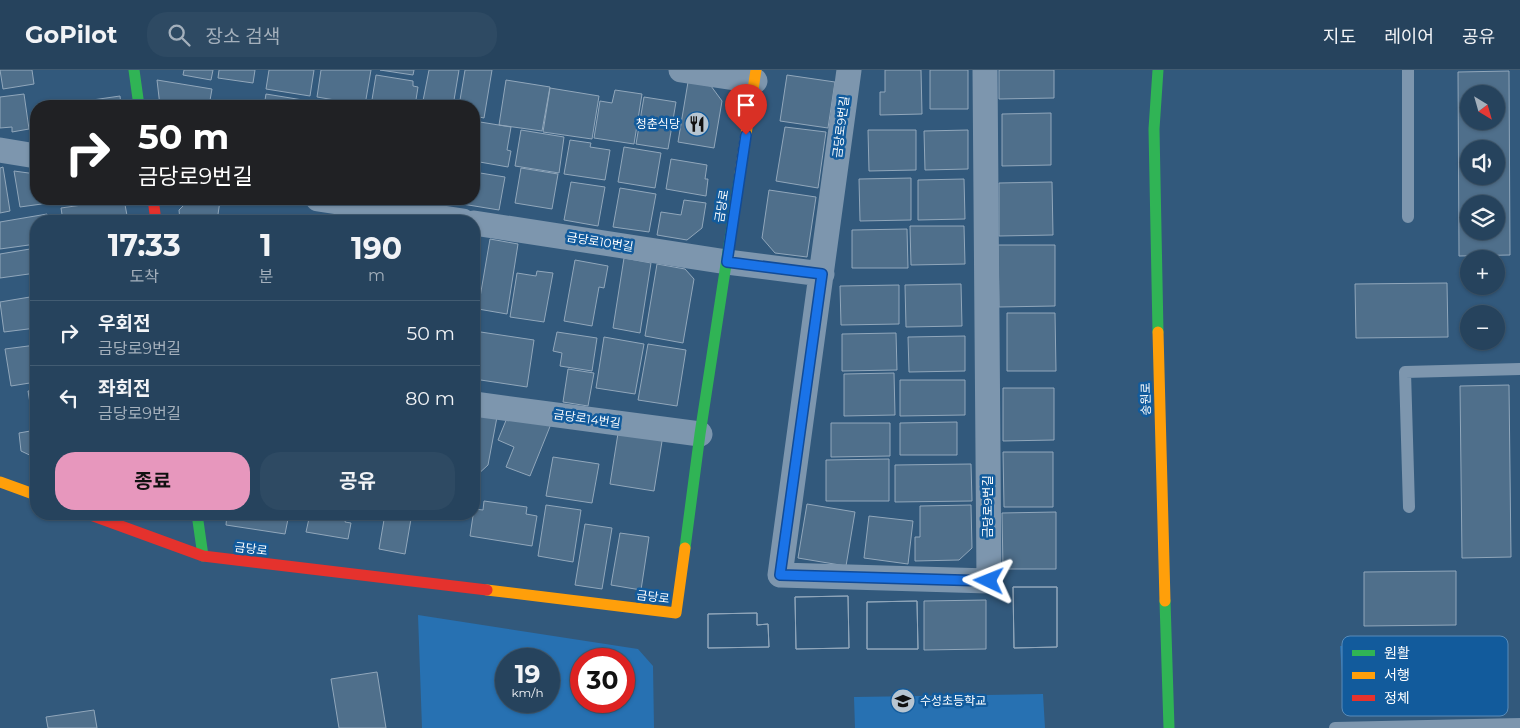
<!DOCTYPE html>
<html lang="ko">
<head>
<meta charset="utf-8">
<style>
	:root { --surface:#26435d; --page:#2e4a63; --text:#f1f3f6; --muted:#a4b0bc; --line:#425c72; --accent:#e797bd }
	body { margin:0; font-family:Montserrat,"Noto Sans KR",sans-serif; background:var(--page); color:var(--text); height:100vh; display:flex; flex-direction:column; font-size:19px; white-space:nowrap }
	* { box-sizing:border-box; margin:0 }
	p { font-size:16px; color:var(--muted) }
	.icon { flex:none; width:28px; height:28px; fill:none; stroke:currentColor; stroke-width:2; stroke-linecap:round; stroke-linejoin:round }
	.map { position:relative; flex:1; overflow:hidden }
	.drawer { position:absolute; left:30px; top:145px; width:450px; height:305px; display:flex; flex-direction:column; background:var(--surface); border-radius:20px; box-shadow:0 1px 4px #0004,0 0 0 1px var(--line) }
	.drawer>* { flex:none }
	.banner { position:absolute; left:30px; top:30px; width:450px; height:105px; border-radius:20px; box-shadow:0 1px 4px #0004,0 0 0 1px var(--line); background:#202124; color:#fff; overflow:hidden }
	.needle { width:32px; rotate:143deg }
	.fabs { position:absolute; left:1460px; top:15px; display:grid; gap:10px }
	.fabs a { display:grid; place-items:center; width:45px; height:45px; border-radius:50%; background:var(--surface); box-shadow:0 1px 4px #0004,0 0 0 1px var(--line); font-size:25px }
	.speed { position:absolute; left:495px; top:578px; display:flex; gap:10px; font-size:25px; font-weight:700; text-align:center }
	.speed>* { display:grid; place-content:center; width:65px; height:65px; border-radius:50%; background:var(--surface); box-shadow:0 1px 4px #0004,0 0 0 1px var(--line); line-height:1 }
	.speed small { font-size:12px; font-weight:400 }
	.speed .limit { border:8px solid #d22; background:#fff; color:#111 }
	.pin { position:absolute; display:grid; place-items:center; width:42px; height:42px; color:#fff; margin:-51px -21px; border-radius:50% 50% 50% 0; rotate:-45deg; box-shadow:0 0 5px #0007 }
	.pin .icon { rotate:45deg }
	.me { position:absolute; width:55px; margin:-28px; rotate:272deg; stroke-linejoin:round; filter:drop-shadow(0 0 4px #0008) }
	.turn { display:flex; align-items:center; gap:18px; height:105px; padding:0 25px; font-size:22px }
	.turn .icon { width:65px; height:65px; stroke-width:2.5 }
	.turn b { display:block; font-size:35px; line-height:42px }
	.eta { display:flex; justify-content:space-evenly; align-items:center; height:85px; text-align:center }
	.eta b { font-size:30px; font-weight:700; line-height:35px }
	.button { display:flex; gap:10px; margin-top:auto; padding:10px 25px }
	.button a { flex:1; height:58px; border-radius:20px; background:var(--accent); color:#111; font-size:20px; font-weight:700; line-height:58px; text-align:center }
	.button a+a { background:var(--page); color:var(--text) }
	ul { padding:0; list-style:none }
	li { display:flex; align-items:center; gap:15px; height:65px; padding:0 25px; border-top:1px solid var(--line) }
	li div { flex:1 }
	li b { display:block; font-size:19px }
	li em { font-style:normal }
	header { display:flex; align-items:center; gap:30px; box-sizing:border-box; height:70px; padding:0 25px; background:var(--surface); border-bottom:1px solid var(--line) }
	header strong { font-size:24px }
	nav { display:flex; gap:28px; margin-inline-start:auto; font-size:18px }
	.search { width:350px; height:45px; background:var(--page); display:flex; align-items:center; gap:12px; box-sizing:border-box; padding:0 18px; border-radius:20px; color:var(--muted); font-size:19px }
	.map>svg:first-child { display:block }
</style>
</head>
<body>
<header>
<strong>GoPilot</strong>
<div class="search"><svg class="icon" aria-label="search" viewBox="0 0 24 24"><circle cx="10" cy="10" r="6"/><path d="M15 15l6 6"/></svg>장소 검색</div>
<nav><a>지도</a><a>레이어</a><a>공유</a></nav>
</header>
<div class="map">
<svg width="1520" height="658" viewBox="0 0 1520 658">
	<rect width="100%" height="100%" fill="#32597c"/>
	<path fill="#2771b2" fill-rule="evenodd" d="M418,545L638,579L653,596L654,658H422ZM506,589H549V631H506ZM581,589H624V631H581Z
		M1401,573L1404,633L1344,636L1340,576Z
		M1043,624L1045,658H855L854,627Z"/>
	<path fill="#4f6f8b" stroke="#91a7bb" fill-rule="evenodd" d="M0,0H32L34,14L3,19Z
		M184,0H213L211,10L183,5Z
		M219,0H255L253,13L218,8Z
		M269,0H314L310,26L266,19Z
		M321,0H371L365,35L317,27Z
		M380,0H414L413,5Z
		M429,0H459L453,36H422Z
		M465,0H492L484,48L474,46V36H459Z
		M885,0H921L922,44L880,45V22H885Z
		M930,0H968V39H930Z
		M999,0H1054V28L999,29Z
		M1509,1L1510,185L1459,186L1458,2ZM1469,24H1496V51H1469ZM1469,79H1496V106H1469ZM1469,134H1496V161H1469Z
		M376,5L413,11V16L418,17L415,36H371Z
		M787,5L835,12L828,58L780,51Z
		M157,10L212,19L209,36H160Z
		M506,10L550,17L542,61L499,55Z
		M688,12L711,16L722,31L714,78L678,72Z
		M550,18L599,26L592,69L543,62Z
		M615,20L642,24L634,74L594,68L600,31L612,33Z
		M24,24L29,59L12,62V57L0,58V27Z
		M266,24L309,31L308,36H264Z
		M120,26L121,36H58V35Z
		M644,27L676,32L668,79L636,74Z
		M328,32L357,36H328Z
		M1051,43V95L1002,96V44Z
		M474,51L511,57L507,80L511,81L508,97L474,91Z
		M785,57L826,62L818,118L776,111Z
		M521,60L564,67L559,103L515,96Z
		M868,60H916V100L869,101Z
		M968,60V99L925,100L924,61Z
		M570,70L591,73L590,77L610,80L605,110L564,104Z
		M624,77L661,83L655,118L618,112Z
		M671,89L707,95L705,109H708L706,126L666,119Z
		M3,97L10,141L0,143V98Z
		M521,98L558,104L552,139L515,133Z
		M14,101L36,104V129H48L49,133L20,137Z
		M474,102L505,107L499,140L456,133L457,129H474Z
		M911,108V150L860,151L859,109Z
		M964,109L965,149L918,150V110Z
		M571,112L605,117L598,156L564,150Z
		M1052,112L1053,165L999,166V113Z
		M620,118L656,124L649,162L613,157Z
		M769,120L816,127L807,187L775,183L762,168Z
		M124,129L128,151H63L61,138Z
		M190,129H207L220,131L217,151H180L179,140Z
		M684,130L706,133L702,158L687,170L657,165L661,142L681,145Z
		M47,144L48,151H36V174L0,179V152Z
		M237,148L259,151H236Z
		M910,156H964L965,194L911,195Z
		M907,159L908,198H852V160Z
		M490,169L518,174L507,244L478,239Z
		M998,175H1055V236L999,237Z
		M36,178V203L0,208V184Z
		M624,188L651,193L640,263L613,258Z
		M474,189L479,190L474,222Z
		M575,190L608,196L604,218L599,217L592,256L564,251Z
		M657,194L685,199L694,209L683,273L645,266Z
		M537,201L553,203L544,252L510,247L517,203L536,206Z
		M1447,213L1448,267L1356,268L1355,214Z
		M961,214L962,256L906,257L905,215Z
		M899,215V254L841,255L840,216Z
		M36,226V258L4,262L0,232Z
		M1007,243H1055L1056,301H1007Z
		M474,261L534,270L527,317L474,309Z
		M557,262L597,268L592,301L560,296L562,283L553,281Z
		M896,263L897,300L842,301V264Z
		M965,266V301L909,302L908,267Z
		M604,267L644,274L635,324L596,318Z
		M648,274L686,280L677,336L638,330Z
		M36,275V312L11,316L5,279Z
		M568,299L594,303L588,336L563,332Z
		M894,303L895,345L844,346V304Z
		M900,310H965V345L900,346Z
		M1509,315L1511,487L1462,488L1460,316Z
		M1003,318H1054V370L1003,371Z
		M36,320V357H34L28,321Z
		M474,343L497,347L488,395L475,407Z
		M509,343L551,354L530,406L506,397L514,377L498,370Z
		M957,352V385H900V353Z
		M831,353H890V386L831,387Z
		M619,357L663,365L654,421L610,414Z
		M36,360V388L21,381L19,363Z
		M1003,382H1053V437H1004Z
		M553,387L599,394L592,433L546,426Z
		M889,389V431H826V390Z
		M971,394L972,431L895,432V395Z
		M484,431L527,437L526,444L537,446L532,476L470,466L474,439L483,440Z
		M807,434L855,442L846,496L798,488Z
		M546,435L581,440L573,492L538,486Z
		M971,435L972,478L959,490L915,491V467H920V436Z
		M1056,442V499H1003L1002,443Z
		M227,444H289L285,464L226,455Z
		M310,444H347L345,452L351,453L348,469L306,462Z
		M385,444L411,449L405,484L379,479Z
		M869,446L913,451L908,494L864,488Z
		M585,454L612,458L602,519L575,515Z
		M620,463L649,467L641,520L611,515Z
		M1456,501V555L1364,556V502Z
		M1013,517H1057V577L1014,578Z
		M1013,517H1057V577L1014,578Z
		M848,526L849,578L796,579L795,527Z
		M848,526L849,578L796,579L795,527Z
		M986,530V579L924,580V531Z
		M917,531L918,579H867V532Z
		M917,531L918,579H867V532Z
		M757,543V555L768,554L769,577L708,578V544Z
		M757,543V555L768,554L769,577L708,578V544Z
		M377,602L386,658H339L331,609Z
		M94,640L97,658H48L46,647Z"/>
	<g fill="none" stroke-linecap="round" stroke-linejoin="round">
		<path stroke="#7d96ae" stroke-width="12" d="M1408,147V0
			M1409,437L1405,302L1520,299
			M1335,658L1520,654"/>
		<path stroke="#7d96ae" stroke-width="25" d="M681,0L755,11
			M849,0L780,505L989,511L985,0
			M0,80L36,86
			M318,129L463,151
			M474,153L727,192L822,204
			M474,334L700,364"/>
		<path stroke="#30b455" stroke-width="11" d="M134,0L139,36
			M1158,262L1154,59L1158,0
			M197,444L203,486
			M685,478L700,364L740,103
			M1165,531L1169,658"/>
		<path stroke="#ff9f0a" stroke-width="11" d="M740,103L756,0
			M1158,262L1165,531
			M0,412L36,425
			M487,520L676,543L685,478"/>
		<path stroke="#e5322d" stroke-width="11" d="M153,129L156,151
			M88,444L203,486L487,520"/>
	</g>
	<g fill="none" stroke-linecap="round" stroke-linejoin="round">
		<defs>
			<path id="route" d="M746,65L727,192L822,204L780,505L989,511"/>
		</defs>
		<use href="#route" stroke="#114b97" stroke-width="12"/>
		<use href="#route" stroke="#1a73e8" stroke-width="9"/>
	</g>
	<defs>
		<symbol id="restaurant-disc" viewBox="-11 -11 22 22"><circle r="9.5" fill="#b7c5d1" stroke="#125b9c"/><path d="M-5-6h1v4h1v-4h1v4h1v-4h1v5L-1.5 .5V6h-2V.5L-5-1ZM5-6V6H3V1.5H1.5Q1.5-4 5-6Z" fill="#111"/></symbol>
		<symbol id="school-disc" viewBox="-11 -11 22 22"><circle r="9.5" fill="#b7c5d1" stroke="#125b9c"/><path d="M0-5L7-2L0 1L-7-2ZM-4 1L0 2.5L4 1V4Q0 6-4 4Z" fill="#111"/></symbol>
	</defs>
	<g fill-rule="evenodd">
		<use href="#restaurant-disc" x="683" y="40" width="28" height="28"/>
		<use href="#school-disc" x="889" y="617" width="28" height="28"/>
	</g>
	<g text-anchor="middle" stroke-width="5" stroke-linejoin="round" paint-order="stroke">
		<g font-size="12" fill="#fff" stroke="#125b9c" text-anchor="end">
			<text x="680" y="58">청춘식당</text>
			<text x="920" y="635" text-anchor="start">수성초등학교</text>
		</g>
		<g font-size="12" fill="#fff" stroke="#125b9c">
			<text transform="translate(841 57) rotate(-83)" y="4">금당로9번길</text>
			<text transform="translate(722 136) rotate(-81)" y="4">금당로</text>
			<text transform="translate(600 172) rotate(9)" y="4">금당로10번길</text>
			<text transform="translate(1146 329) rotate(-91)" y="4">송원로</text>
			<text transform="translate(587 349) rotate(8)" y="4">금당로14번길</text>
			<text transform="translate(988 437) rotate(-90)" y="4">금당로9번길</text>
			<text transform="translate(251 479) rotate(7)" y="4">금당로</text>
			<text transform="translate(653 527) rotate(7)" y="4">금당로</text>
		</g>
	</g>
	<rect x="1342" y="566" width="166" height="80" rx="8" fill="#125b9c" stroke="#598cba" stroke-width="1"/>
	<rect x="1352" y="580" width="23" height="6" fill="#30b455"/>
	<rect x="1352" y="602" width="23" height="7" fill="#ff9f0a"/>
	<rect x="1352" y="625" width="23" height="6" fill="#e5322d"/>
	<g font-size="14" fill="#fff">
		<text x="1384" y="588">원활</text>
		<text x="1384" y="610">서행</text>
		<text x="1384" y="633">정체</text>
	</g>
</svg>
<div class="fabs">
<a><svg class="needle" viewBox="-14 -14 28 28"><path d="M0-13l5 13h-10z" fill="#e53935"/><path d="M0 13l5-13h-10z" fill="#a4b0bc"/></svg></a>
<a><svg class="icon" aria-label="sound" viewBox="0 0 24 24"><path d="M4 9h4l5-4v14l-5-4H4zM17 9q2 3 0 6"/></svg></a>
<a><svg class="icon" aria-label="layers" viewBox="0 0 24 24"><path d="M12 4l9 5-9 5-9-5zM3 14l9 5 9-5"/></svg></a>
<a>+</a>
<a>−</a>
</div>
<div class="speed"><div>19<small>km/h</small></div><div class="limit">30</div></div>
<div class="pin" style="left:746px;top:65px;background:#d93025"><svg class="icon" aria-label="arrive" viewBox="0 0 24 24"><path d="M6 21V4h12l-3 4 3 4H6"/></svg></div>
<svg class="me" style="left:989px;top:511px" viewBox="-20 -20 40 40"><path d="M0-17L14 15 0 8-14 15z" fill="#1a73e8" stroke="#fff" stroke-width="4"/></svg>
<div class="banner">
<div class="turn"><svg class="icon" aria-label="right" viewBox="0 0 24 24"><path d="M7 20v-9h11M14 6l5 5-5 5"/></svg><div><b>50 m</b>금당로9번길</div></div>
</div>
<section class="drawer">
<div class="eta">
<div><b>17:33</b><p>도착</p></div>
<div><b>1</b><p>분</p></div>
<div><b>190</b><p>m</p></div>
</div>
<ul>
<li><svg class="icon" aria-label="right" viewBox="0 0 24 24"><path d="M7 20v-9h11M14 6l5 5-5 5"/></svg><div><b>우회전</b><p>금당로9번길</p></div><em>50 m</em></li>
<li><svg class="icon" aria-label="left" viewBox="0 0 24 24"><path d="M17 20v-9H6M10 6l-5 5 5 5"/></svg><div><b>좌회전</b><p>금당로9번길</p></div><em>80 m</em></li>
</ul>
<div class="button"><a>종료</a><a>공유</a></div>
</section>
</div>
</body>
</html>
